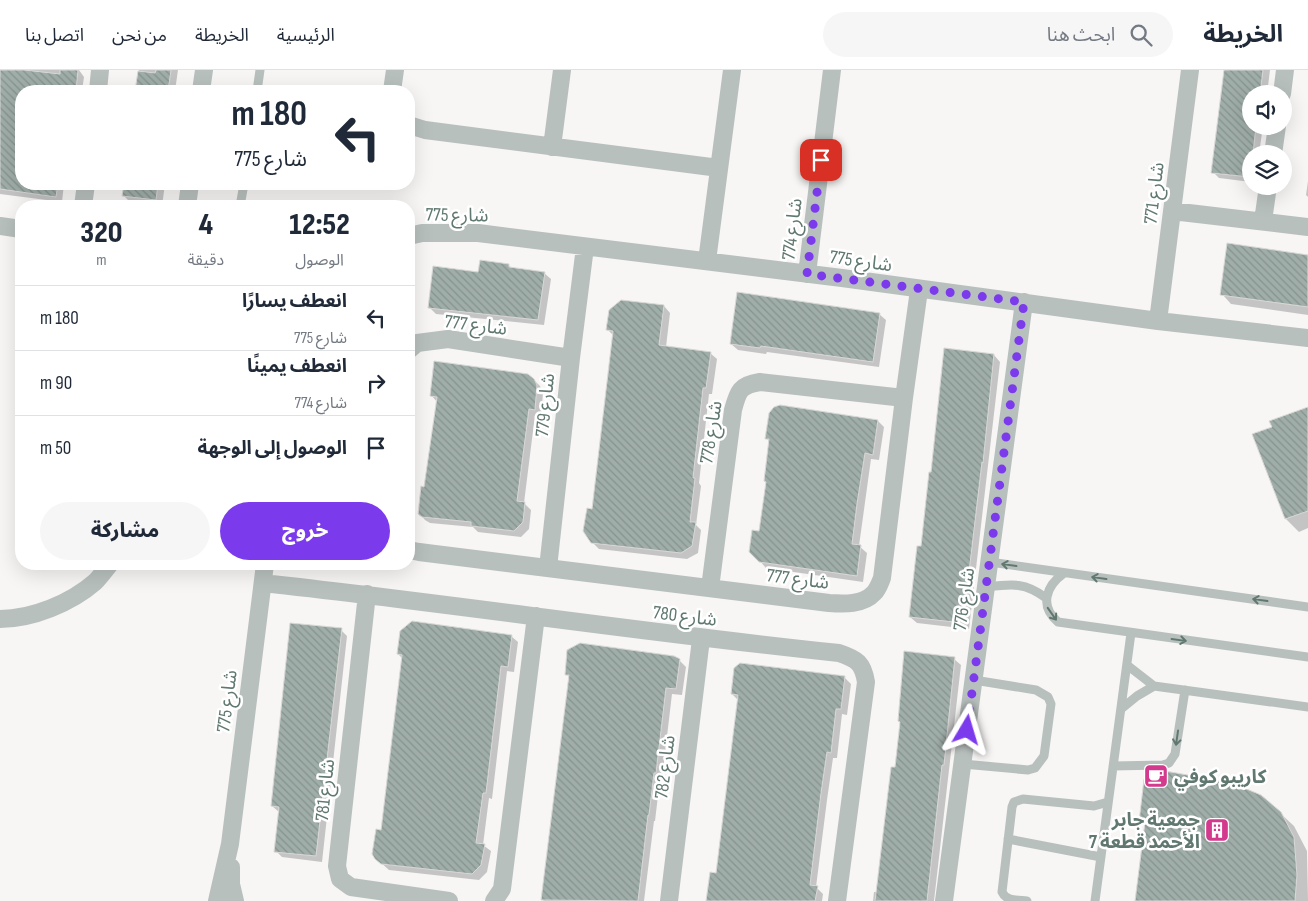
<!DOCTYPE html>
<html lang="ar">
<head>
<meta charset="utf-8">
<style>
	:root { --surface:#fff; --page:#f6f6f7; --text:#1f2937; --muted:#747a83; --line:#e0e1e3; --accent:#7c3aed }
	body { margin:0; font-family:"Sofia Sans Condensed","Noto Sans Arabic",sans-serif; background:var(--page); color:var(--text); direction:rtl; height:100vh; display:flex; flex-direction:column; font-size:19px; white-space:nowrap }
	* { box-sizing:border-box; margin:0 }
	p { font-size:16px; color:var(--muted) }
	.icon { flex:none; width:28px; height:28px; fill:none; stroke:currentColor; stroke-width:2; stroke-linecap:round; stroke-linejoin:round }
	.map { position:relative; flex:1; overflow:hidden; direction:ltr }
	.side { position:absolute; left:15px; top:130px; width:400px; height:370px; display:flex; flex-direction:column; background:var(--surface); border-radius:20px; box-shadow:0 5px 20px #0002; direction:rtl }
	.side>* { flex:none }
	.guide { position:absolute; left:15px; top:15px; width:400px; height:105px; border-radius:20px; box-shadow:0 5px 20px #0002; direction:rtl; background:#fff; color:var(--text); overflow:hidden }
	.buttons { position:absolute; left:1242px; top:15px; display:grid; gap:10px }
	.buttons a { display:grid; place-items:center; width:50px; height:50px; border-radius:50%; background:var(--surface); box-shadow:0 5px 20px #0002; font-size:25px }
	.pin { position:absolute; display:grid; place-items:center; width:42px; height:42px; color:#fff; margin:-21px; border-radius:10px; box-shadow:0 2px 8px #0006 }
	.me { position:absolute; width:55px; margin:-28px; rotate:7deg; stroke-linejoin:round; filter:drop-shadow(0 0 4px #0008) }
	.turn { display:flex; align-items:center; gap:18px; height:105px; padding:0 25px; font-size:22px }
	.turn .icon { width:65px; height:65px; stroke-width:2.5 }
	.turn b { display:block; font-size:35px; line-height:42px }
	.eta { display:flex; justify-content:space-evenly; align-items:center; height:85px; text-align:center }
	.eta b { font-size:30px; font-weight:800; line-height:35px }
	.action { display:flex; gap:10px; margin-top:auto; padding:10px 25px }
	.action a { flex:1; height:58px; border-radius:30px; background:var(--accent); color:#fff; font-size:20px; font-weight:800; line-height:58px; text-align:center }
	.action a+a { background:var(--page); color:var(--text) }
	ul { padding:0; list-style:none }
	li { display:flex; align-items:center; gap:15px; height:65px; padding:0 25px; border-top:1px solid var(--line) }
	li div { flex:1 }
	li b { display:block; font-size:19px }
	li em { font-style:normal }
	header { display:flex; align-items:center; gap:30px; box-sizing:border-box; height:70px; padding:0 25px; background:var(--surface); border-bottom:1px solid var(--line) }
	header strong { font-size:24px }
	nav { display:flex; gap:28px; margin-inline-start:auto; font-size:18px }
	.search { width:350px; height:45px; background:var(--page); display:flex; align-items:center; gap:12px; box-sizing:border-box; padding:0 18px; border-radius:28px; color:var(--muted); font-size:19px }
	.map>svg:first-child { display:block }
</style>
</head>
<body>
<header>
<strong>الخريطة</strong>
<div class="search"><svg class="icon" aria-label="search" viewBox="0 0 24 24"><circle cx="10" cy="10" r="6"/><path d="M15 15l6 6"/></svg>ابحث هنا</div>
<nav><a>الرئيسية</a><a>الخريطة</a><a>من نحن</a><a>اتصل بنا</a></nav>
</header>
<div class="map">
<svg width="1308" height="831" viewBox="0 0 1308 831">
	<defs>
		<pattern id="building-back-hatch" width="6" height="6" patternUnits="userSpaceOnUse" patternTransform="scale(1.25)"><rect width="6" height="6" fill="#a0aea9"/><path d="M-1 5l2 2M0 0l6 6M5-1l2 2" fill="none" stroke="#86928e"/></pattern>
	</defs>
	<rect width="100%" height="100%" fill="#f7f6f5"/>
	<path fill="#0003" d="M0,0H79L84,7L82,21H21V114H64L62,132L0,124Z
		M139,0H178L175,21H132H136Z
		M1225,0H1270L1267,24H1251V56H1263L1259,84H1251V112L1219,108L1213,102Z
		M1308,111V127L1306,125Z
		M125,114H165L162,136L130,132L124,126Z
		M1229,174L1308,185V245L1231,234L1222,224Z
		M508,195L512,198L544,203L551,209L544,255L436,244L429,237L479,203Z
		M622,231L664,236L670,243L666,277L710,283L717,289L712,324H709L699,413L701,416L696,455L701,460L698,483L687,489L599,479L592,472L593,440L614,266L608,260Z
		M879,244L886,250L879,297L767,282L766,284L738,280L731,274Z
		M994,285L1000,292L969,559L917,553L910,547L922,477Z
		M534,310L540,316L543,323L541,345H535L524,433L531,440L529,459L521,467L478,462L473,457L430,453L425,450L419,443L425,418L437,332L431,325Z
		M1308,341V458L1299,462L1286,449L1254,365L1273,358Z
		M878,351L884,357L879,390L871,389L859,476L867,483L863,512L766,498L751,481L760,463L767,413L770,372L766,368Z
		M341,560L347,566L322,792L282,787L276,781L279,742L272,736Z
		M511,566L518,572L514,602L507,601L492,729L489,728L483,775L491,781L487,802L479,810L389,800L379,791L403,589L398,584Z
		M954,589L961,595L934,831H873L874,822H878L896,699Z
		M679,590L686,597L682,625L672,624L662,709H660L655,751H654L644,831H544L542,829L570,608L566,604Z
		M740,594L845,608L851,614L847,645L842,644L837,688H833L827,730L816,817L823,824L822,831H711L717,804L738,630L732,624Z
		M1280,743L1294,756L1307,781L1308,831H1136L1146,757L1140,752Z"/>
	<path fill="url(#building-back-hatch)" stroke="#d9d8d7" d="M0,0H24L60,4V0H78L76,21H21V114H58L56,127L0,119Z
		M156,0H171L168,21H135L138,1L155,3Z
		M1224,0H1263L1260,24H1251V56H1256L1253,84H1251L1250,107L1211,103Z
		M124,114H158L156,130L122,126Z
		M1227,173L1308,185V237L1220,225Z
		M480,190L509,194V197L545,202L538,250L428,238L433,196L478,202Z
		M737,222L880,243L873,292L761,276L760,278L730,274Z
		M621,230L664,235L659,275L711,282L706,318H703L693,408H695L690,452H696L692,476L681,483L591,473L583,461L587,438L592,439L613,261L606,260L609,240Z
		M944,278L994,284L983,393L982,392L963,553L909,547L917,476H921L929,402H931Z
		M434,291L528,304L534,309L537,315L535,340L529,339L517,431L525,432L523,452L514,461L471,456V452L422,447L418,444L421,416L424,417L437,327L430,326Z
		M780,335L878,350L873,385L865,383L857,434L852,474L861,475L857,506L759,492L749,482L752,460L759,461L766,412L764,411L769,369H765L769,343L774,337Z
		M1308,337V441L1285,449L1252,364L1272,357L1269,351Z
		M412,551L512,565L508,597L501,596L486,723H483L476,773L485,774L481,795L472,804L381,794L375,789L372,784L376,759L381,760L402,585L397,584L400,561Z
		M290,553L342,558L316,786L274,782L279,737L271,736Z
		M580,573L674,586L680,589L676,619L666,618L656,703H654L649,745H648L638,831L541,830L569,605H565L567,580Z
		M904,581L955,587L944,695H942L927,831H875L891,697H895L900,652L898,651Z
		M740,593L845,606L841,639H836L831,683L827,682L821,723L810,815L818,816L815,831H706L710,802L716,803L738,625L731,624L734,598Z
		M1165,701L1232,713L1261,725L1281,742L1294,767L1297,805L1295,831H1135L1145,752H1139L1144,709L1150,711L1151,702Z"/>
	<g fill="none" stroke-linecap="round" stroke-linejoin="round">
		<path stroke="#b8c0be" stroke-width="9" d="M257,21L260,0
			M240,136L244,114
			M990,492L1308,537
			M1064,503C1046,516 1039,536 1058,552L1308,587
			M986,517C1012,514 1025,512 1046,528
			M1127,595L1154,616L1308,637
			M1121,639L1137,626L1154,616
			M963,694L1028,700L1035,698L1044,686L1051,634L1048,627L1036,620L974,610
			M1113,696L1163,695L1169,693L1175,684L1185,620
			M1008,769L1101,787
			M1027,831C1017,830 1006,831 1002,822L1012,737L1014,732L1023,729L1094,736L1108,732
			M1095,831L1131,563"/>
		<path stroke="#b8c0be" stroke-width="18" d="M98,21L100,0
			M201,21L204,0
			M392,21L395,0
			M1282,24L1285,0
			M409,55L425,60L719,98
			M552,77L562,0
			M1273,84L1277,56
			M83,136L86,114
			M187,136L190,114
			M1172,141L1308,157
			M1263,151L1268,116
			M0,156L21,159
			M409,166L422,163H478L842,208L1158,251L1308,268
			M707,191L732,0
			M807,204L832,0
			M1158,251L1190,0
			M409,280L417,273L448,269L571,288
			M409,480L419,482L829,533C844,534 863,535 874,523C878,519 880,513 882,508L904,328L919,220
			M548,498L571,288L585,177
			M263,513C455,534 646,563 839,583C857,589 863,593 866,612L837,831
			M710,518L733,340C738,321 740,315 760,312L904,328
			M367,524L337,796L340,809L351,817L449,831
			M0,549C32,549 71,533 95,512C100,507 105,500 110,494
			M231,797V814L235,831
			M217,831L230,774L265,494
			M494,831L502,819L536,546
			M669,831L701,569
			M944,831L1024,232"/>
	</g>
	<defs><path id="oneway-shaft" d="M-6 0H5M1.5-3L5.5 0L1.5 3" fill="none" stroke-width="1.6" stroke-linecap="round" stroke-linejoin="round" transform="scale(1.25)"/></defs>
	<g stroke="#607870">
		<use href="#oneway-shaft" transform="translate(1009 495) rotate(-172)"/>
		<use href="#oneway-shaft" transform="translate(1099 508) rotate(-172)"/>
		<use href="#oneway-shaft" transform="translate(1260 530) rotate(-172)"/>
		<use href="#oneway-shaft" transform="translate(1052 544) rotate(55)"/>
		<use href="#oneway-shaft" transform="translate(1179 570) rotate(8)"/>
		<use href="#oneway-shaft" transform="translate(1177 668) rotate(98)"/>
	</g>
	<g fill="none" stroke-linecap="round" stroke-linejoin="round">
		<path stroke="#7c3aed" stroke-width="9" stroke-dasharray="0 16.2" d="M821,90L807,204L1024,232L967,660"/>
	</g>
	<defs>
		<symbol id="cafe-square" viewBox="-11 -11 22 22"><rect x="-9" y="-9" width="18" height="18" rx="4" fill="#d3398d" stroke="#fff"/><path d="M-5.5-4.5H6V0H3Q3 3.5 0 3.5H-2.5Q-5.5 3.5-5.5 0ZM3-3.2v2h1.7v-2ZM-6 4.5H4V6H-6Z" fill="#fff"/></symbol>
		<symbol id="building-square" viewBox="-11 -11 22 22"><rect x="-9" y="-9" width="18" height="18" rx="4" fill="#d3398d" stroke="#fff"/><path d="M-4-6H4V6H1V3H-1V6H-4ZM-2.5-4.3h1.7v1.8h-1.7ZM.8-4.3h1.7v1.8H.8ZM-2.5-1h1.7V.8h-1.7ZM.8-1h1.7V.8H.8Z" fill="#fff"/></symbol>
	</defs>
	<g fill-rule="evenodd">
		<use href="#cafe-square" x="1142" y="692" width="28" height="28"/>
		<use href="#building-square" x="1203" y="746" width="28" height="28"/>
	</g>
	<g text-anchor="middle" stroke-width="5" stroke-linejoin="round" paint-order="stroke">
		<g font-size="19" fill="#607870" stroke="#fff">
			<text transform="translate(1153 123) rotate(-83)" y="7">شارع 771</text>
			<text transform="translate(457 144) rotate(1)" y="7">شارع 775</text>
			<text transform="translate(791 159) rotate(-83)" y="7">شارع 774</text>
			<text transform="translate(861 190) rotate(8)" y="7">شارع 775</text>
			<text transform="translate(476 254) rotate(7)" y="7">شارع 777</text>
			<text transform="translate(544 335) rotate(-84)" y="7">شارع 779</text>
			<text transform="translate(710 362) rotate(-81)" y="7">شارع 778</text>
			<text transform="translate(798 508) rotate(7)" y="7">شارع 777</text>
			<text transform="translate(963 529) rotate(-82)" y="7">شارع 776</text>
			<text transform="translate(685 545) rotate(7)" y="7">شارع 780</text>
			<text transform="translate(226 631) rotate(-83)" y="7">شارع 775</text>
			<text transform="translate(664 697) rotate(-83)" y="7">شارع 782</text>
			<text transform="translate(324 720) rotate(-84)" y="7">شارع 781</text>
		</g>
		<g font-size="19" font-weight="bold" fill="#607870" stroke="#fff" text-anchor="start">
			<text x="1174" y="713">كاريبو كوفي</text>
			<text x="1200" y="756" text-anchor="end">جمعية جابر<tspan x="1200" dy="22">الأحمد قطعة 7</tspan></text>
		</g>
	</g>
</svg>
<div class="buttons">
<a><svg class="icon" aria-label="sound" viewBox="0 0 24 24"><path d="M4 9h4l5-4v14l-5-4H4zM17 9q2 3 0 6"/></svg></a>
<a><svg class="icon" aria-label="layers" viewBox="0 0 24 24"><path d="M12 4l9 5-9 5-9-5zM3 14l9 5 9-5"/></svg></a>
</div>
<div class="pin" style="left:821px;top:90px;background:#d93025"><svg class="icon" aria-label="arrive" viewBox="0 0 24 24"><path d="M6 21V4h12l-3 4 3 4H6"/></svg></div>
<svg class="me" style="left:967px;top:660px" viewBox="-20 -20 40 40"><path d="M0-17L14 15 0 8-14 15z" fill="#7c3aed" stroke="#fff" stroke-width="4"/></svg>
<div class="guide">
<div class="turn"><svg class="icon" aria-label="left" viewBox="0 0 24 24"><path d="M17 20v-9H6M10 6l-5 5 5 5"/></svg><div><b>180 m</b>شارع 775</div></div>
</div>
<section class="side">
<div class="eta">
<div><b>12:52</b><p>الوصول</p></div>
<div><b>4</b><p>دقيقة</p></div>
<div><b>320</b><p>m</p></div>
</div>
<ul>
<li><svg class="icon" aria-label="left" viewBox="0 0 24 24"><path d="M17 20v-9H6M10 6l-5 5 5 5"/></svg><div><b>انعطف يسارًا</b><p>شارع 775</p></div><em>180 m</em></li>
<li><svg class="icon" aria-label="right" viewBox="0 0 24 24"><path d="M7 20v-9h11M14 6l5 5-5 5"/></svg><div><b>انعطف يمينًا</b><p>شارع 774</p></div><em>90 m</em></li>
<li><svg class="icon" aria-label="arrive" viewBox="0 0 24 24"><path d="M6 21V4h12l-3 4 3 4H6"/></svg><div><b>الوصول إلى الوجهة</b></div><em>50 m</em></li>
</ul>
<div class="action"><a>خروج</a><a>مشاركة</a></div>
</section>
</div>
</body>
</html>
